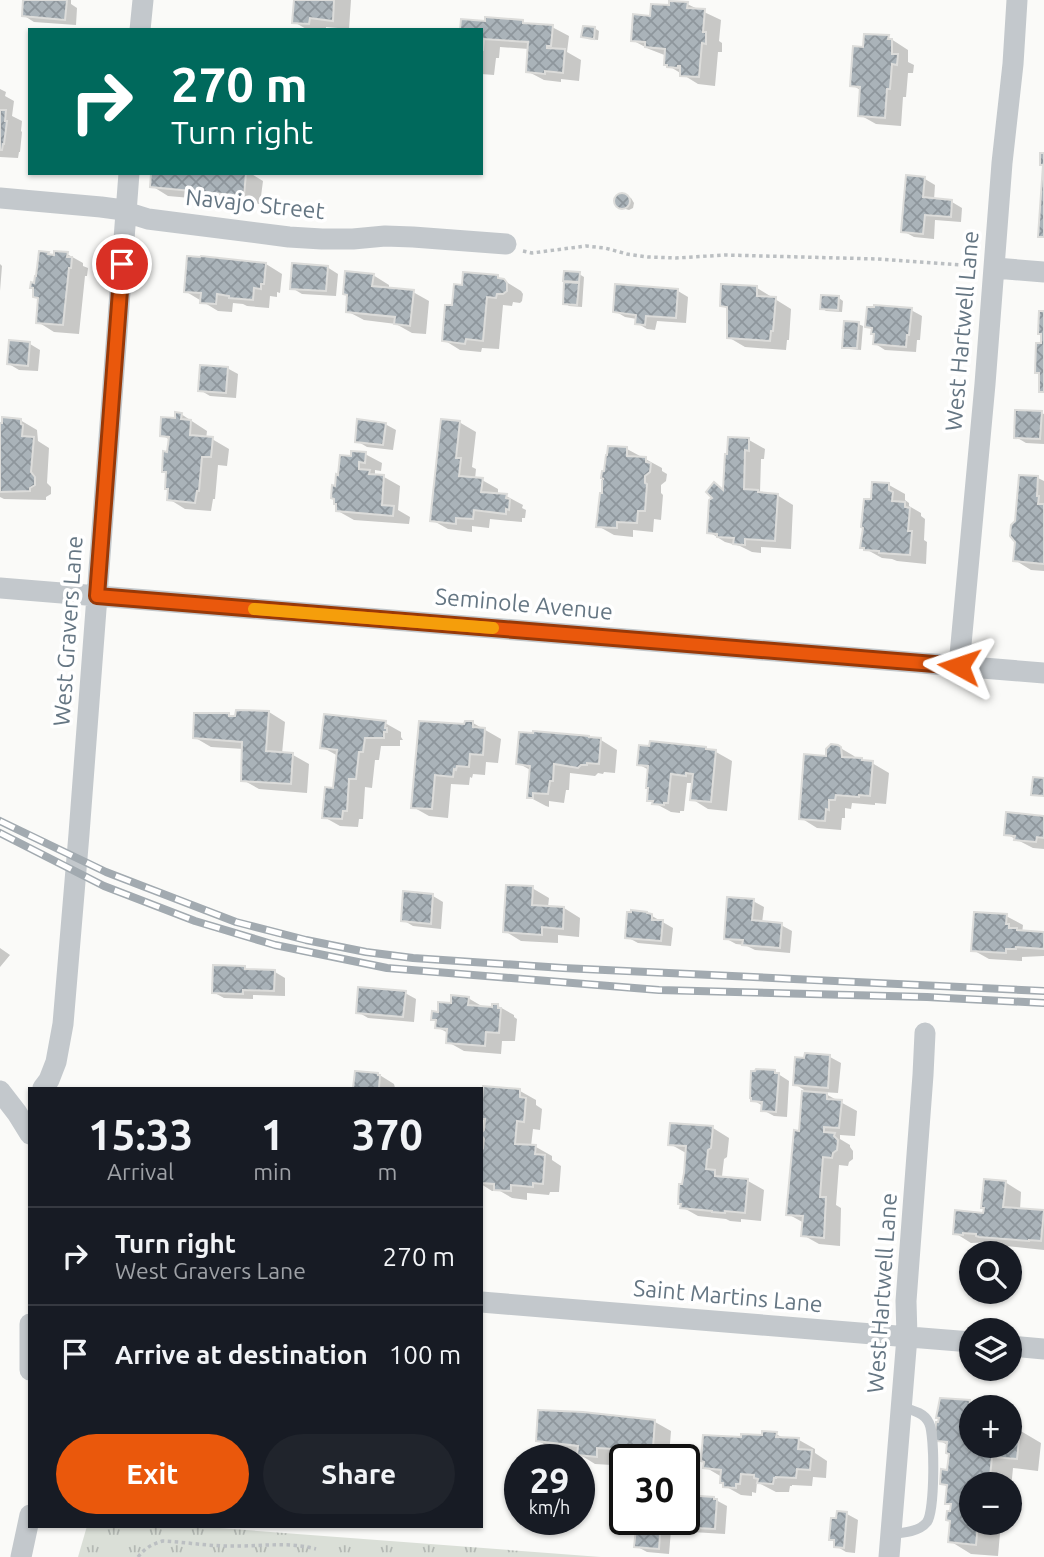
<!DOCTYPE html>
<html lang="en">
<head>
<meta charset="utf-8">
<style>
	:root { --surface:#171b24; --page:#20242c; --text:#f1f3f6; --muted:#9ea1a6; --line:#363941; --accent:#ea580c }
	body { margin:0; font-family:Ubuntu,sans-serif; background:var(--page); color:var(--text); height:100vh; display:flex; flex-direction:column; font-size:26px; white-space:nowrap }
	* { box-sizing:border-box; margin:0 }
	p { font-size:23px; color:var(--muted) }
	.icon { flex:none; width:38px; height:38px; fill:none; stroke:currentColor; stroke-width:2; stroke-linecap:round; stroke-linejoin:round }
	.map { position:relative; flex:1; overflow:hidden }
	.sheet { position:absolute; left:28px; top:1087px; width:455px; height:441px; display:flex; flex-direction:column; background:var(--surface); border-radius:0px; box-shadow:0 2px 5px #0004 }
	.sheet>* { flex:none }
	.guide { position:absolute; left:28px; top:28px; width:455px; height:147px; border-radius:0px; box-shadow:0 2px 5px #0004; background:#00695c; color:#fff; overflow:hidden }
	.buttons { position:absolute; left:959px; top:1241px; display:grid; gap:14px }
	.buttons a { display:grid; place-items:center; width:63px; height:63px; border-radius:50%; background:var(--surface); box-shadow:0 2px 5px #0004; font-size:35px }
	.speed { position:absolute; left:504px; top:1444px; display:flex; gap:14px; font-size:35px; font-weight:700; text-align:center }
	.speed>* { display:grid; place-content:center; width:91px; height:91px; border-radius:50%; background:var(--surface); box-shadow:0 2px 5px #0004; line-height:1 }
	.speed small { font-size:18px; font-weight:400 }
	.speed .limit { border:4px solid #111; border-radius:10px; background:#fff; color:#111 }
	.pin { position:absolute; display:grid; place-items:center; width:60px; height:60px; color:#fff; margin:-30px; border:4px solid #fff; border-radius:50%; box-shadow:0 2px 7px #0007 }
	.me { position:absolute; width:77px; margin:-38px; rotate:275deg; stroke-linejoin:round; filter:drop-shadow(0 0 5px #0008) }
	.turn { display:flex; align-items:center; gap:24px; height:147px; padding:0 28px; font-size:32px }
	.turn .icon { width:91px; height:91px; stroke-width:2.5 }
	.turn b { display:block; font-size:49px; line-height:60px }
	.eta { display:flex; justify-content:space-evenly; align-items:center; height:119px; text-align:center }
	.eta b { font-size:42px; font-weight:700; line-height:49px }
	.button { display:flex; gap:14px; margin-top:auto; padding:14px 28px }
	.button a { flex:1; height:80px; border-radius:42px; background:var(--accent); color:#fff; font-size:28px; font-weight:700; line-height:80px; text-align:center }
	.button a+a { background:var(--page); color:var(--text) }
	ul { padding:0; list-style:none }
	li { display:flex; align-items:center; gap:21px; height:98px; padding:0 28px; border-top:2px solid var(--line) }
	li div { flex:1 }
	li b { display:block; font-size:26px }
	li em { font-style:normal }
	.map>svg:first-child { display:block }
</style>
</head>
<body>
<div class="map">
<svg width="1044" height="1557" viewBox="0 0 1044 1557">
	<defs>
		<pattern id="grass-tufts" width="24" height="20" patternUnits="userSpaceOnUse" patternTransform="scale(1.75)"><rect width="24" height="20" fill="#dadfd7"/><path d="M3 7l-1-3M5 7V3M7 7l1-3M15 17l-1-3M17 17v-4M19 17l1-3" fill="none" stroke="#b4b9b4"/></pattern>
		<pattern id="building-cross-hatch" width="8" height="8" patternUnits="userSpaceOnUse" patternTransform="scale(1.75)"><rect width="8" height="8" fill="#aab3b9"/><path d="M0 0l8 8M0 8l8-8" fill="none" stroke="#8e969c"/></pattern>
	</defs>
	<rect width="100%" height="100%" fill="#fafaf8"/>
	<path fill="url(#grass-tufts)" d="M87,1526H193L601,1557H78Z"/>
	<path fill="#0003" d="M25,0H71V4L77,8L76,25L34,22L23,15Z
		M295,0H351L349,29L326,27V30H308L294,22Z
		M687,4L721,20L719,41L722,43V52H718L715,86L698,84L669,66L667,56L649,49L632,40L652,18L670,7Z
		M523,22L527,25L552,27L569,36L567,52L581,60L579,81L561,79V82L544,80L527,71L529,49L500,47L499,58H496L494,75L481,74V30Z
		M594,28L599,31L598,40L588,39L583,36Z
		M888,37L908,50V62L914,65L913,73H908L906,97H903L901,126L876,124L860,115L862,91L852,85Z
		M0,89L6,92L5,96L14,101L12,116L22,121L21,131L22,132L20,152H19L18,158L0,157Z
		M153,173H250L263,181L260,204L168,196L152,186Z
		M925,179L935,185L934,200L952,202L962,208L961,222L935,220L934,239L914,237L903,231Z
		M620,194L631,198L634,203L633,208L629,210L619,207L616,203V198Z
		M48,253L55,258L67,254L83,263V266L88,268L87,276H85L79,334L54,332L38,322L40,299L35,296L36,285Z
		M0,264L2,266L0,291Z
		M266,264L282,274L280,293L277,292V297L270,296L269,308L247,306L243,304L233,303L232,312L218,311L185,291Z
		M327,267L338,274L336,296L302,294L292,288Z
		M579,274L584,277L582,307L569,306L565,303L566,283L569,282L565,280Z
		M373,275L389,285V289L413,292L429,301L426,334L412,333L396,324L364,320L347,311Z
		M498,277L521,291L523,294L522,301L520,303L513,302L512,306L503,305L499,349L482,348L481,352L460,350L444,340L453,307L464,287Z
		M757,288L791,309L789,340H787L786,350L745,347L728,337L729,309L721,305Z
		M678,291L688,297L686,323L657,321L655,330L647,329L637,323V319L625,317L615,311Z
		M839,298L843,301L842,312L826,311L822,308Z
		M911,310L922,316L920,340H917L916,352L885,350L874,343L875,334L873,330L867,326Z
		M858,324L863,326L861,350L849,349L844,347Z
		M11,342L30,344L40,350L38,371L19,370L9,364Z
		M227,368L238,374L236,398L210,396L200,390Z
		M1041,413L1044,414V444L1026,443L1016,437Z
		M181,414L207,431L206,439H212L229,449L227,466L218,465L215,499H213L211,511L185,509L169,499L168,473L164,471L169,454L170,440L162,435Z
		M20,420L37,430L38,441L49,448L47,483L51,487V494L46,497V500L4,499L0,497V424Z
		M459,422L476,432L472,467L476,469L475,479L482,480L498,489V495L506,496L523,505L522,508L526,510L525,518H522V522L490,519L489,528L472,526V532L448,529L432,520Z
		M385,424L396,430L393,450L367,447L357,441Z
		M749,440L765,449L764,459H761L760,492L777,495L793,505L791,549L761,547V553L752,552L740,546L725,542L709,532L714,498V485L725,491Z
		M627,449L662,468V471L667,474L666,481L661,485V493L663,495L661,520L654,519L653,532L633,530V537L614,535L598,526L603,495L604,473Z
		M365,454L382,463L381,471L375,470V475L384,477L400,486L398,510L410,517L409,524L354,520L338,511L337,488L352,458Z
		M1038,478L1044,481V571L1031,570L1015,560Z
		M889,485L905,494V500L909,503V506L921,513V516L925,519L924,540L927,542L926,564L897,561L892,559L882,558L862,547L872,501Z
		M238,712H269L285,722L282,754L293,755L309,764L307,793L259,789L243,780L244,749L211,747L194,737L229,715L234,718Z
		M385,723L401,732V737L403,740H400V746H381L379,760H375L372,788L365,787L363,819H359L358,827L340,826L324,817L335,789L338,756L322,747Z
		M473,723L501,739L498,763L486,762L485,775L473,774L472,778L470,777L469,785L451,784L448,818L429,816L413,807L466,726Z
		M601,740L617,750L615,773L604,772L603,774L598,773L595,776L570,773L569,790H566L564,803L549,801V807L546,806L529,797L532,771L518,763Z
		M837,746L854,756L857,760L872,763L889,773L886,804L875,803V805L852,803L851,809L845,808V818H842L841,830L817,828L801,818L827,758Z
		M705,748L716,752L732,761L727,811L708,809L692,799L693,783H687L684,811H680V813L671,812L649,800V770L638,764Z
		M1044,818V849L1033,848L1006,834Z
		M532,888L549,898L548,907L564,908L580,918L579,937L558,935V943L521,941L505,931Z
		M433,896L443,902L441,929L413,926L403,920Z
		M753,901L764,907L762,923L781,925L792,931L790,953L755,950L745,945L736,944L725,938Z
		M652,916L673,928L671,946L638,943L627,937Z
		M1006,916L1023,925L1022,933L1044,934V956L1022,957V961L989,959L973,950Z
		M0,948L10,955L0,967Z
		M245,968L250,971L275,972L285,978V996L253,995V999L224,998L213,992Z
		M405,993L416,999L414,1022L368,1018L358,1012Z
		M468,998L485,1008L493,1009L498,1006L514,1015V1017L517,1019L515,1041H502L501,1054L464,1051L448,1042V1033L437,1027L438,1022L433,1019L452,1005Z
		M806,1055L830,1057L841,1063L838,1093L822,1092L857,1111L855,1136L840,1135V1139L850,1145V1147L853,1151V1159L849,1162L848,1166L839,1165L836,1205L841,1208L840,1246L819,1244L803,1235L804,1223L788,1214L800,1133L804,1090L795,1084L805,1060Z
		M775,1072L789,1081L787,1117L774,1116L763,1110V1106L753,1100Z
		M356,1073L378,1074L394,1084L395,1088H356Z
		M520,1091L536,1100V1105L542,1109L540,1130L533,1129L531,1146L536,1147L552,1156V1160L561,1166L559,1192H550L549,1195L527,1193V1200L512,1198L500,1191H492L481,1184V1149L485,1150L487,1121L482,1118Z
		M713,1128L729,1138L727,1157L724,1159L722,1176L727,1179L748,1181L764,1190L761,1221L741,1219V1222L730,1221L726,1219L698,1216L682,1207V1205L679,1203L683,1186L686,1153L670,1144Z
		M1005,1182L1021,1192L1020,1210L1044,1213V1250L997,1245L991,1242L971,1243L955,1233L985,1215Z
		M969,1402L978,1407H971V1446H1010V1430H1019L1041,1443L1038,1471L1013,1468L1011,1489L1010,1488V1484H971V1522H1001L998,1556L971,1554L950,1541L953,1506L947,1503L948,1487L941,1483L949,1471L951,1454L949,1446L939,1440L940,1419L938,1417Z
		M655,1422L671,1431L669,1456L665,1455L664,1460H625V1467L617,1462V1456H613L612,1465L595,1464L579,1454V1453L554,1450L537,1440Z
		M776,1434L785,1439L799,1440L815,1449V1453L827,1461L826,1478L813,1477L812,1486L792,1485V1486H790L789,1492H776L757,1482L756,1493L752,1492V1496L741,1495L725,1486L722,1477L705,1467L742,1439L764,1437Z
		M714,1499L727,1506L725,1534L692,1532L681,1526L682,1519H684Z
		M838,1513L847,1514L858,1520L855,1553L846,1552L836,1546V1542L831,1539L838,1520Z
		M638,1519H672L669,1554L647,1552L636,1546Z"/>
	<path fill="url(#building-cross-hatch)" stroke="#dcdcda" stroke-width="2" d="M23,0H67L65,20L22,16Z
		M294,0H334L333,21L310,18L309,24L292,23Z
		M669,1L688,2L687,8L705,9L703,32H706V44L702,43L699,77L680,76V66H678V68L667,67V65H664L665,49L645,47V42L631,41L633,14L650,16L651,4L669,5Z
		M485,17L523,20V23L553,25L551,46H547V48L565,49L563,73L545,71V74L526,72L528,42L484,39L483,50H481V30H460L461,19L485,21Z
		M583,26L595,27L594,39L581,37Z
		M864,34L889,35L888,39H892V54H898L897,65L892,64L890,89H887L885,118L858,116L860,87L850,86L853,46L863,47Z
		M0,110H6L5,121H7L4,144H3L2,150H0Z
		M1040,153H1044V237H1038L1043,165H1040Z
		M151,173H246L244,196L150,187Z
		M906,175L925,177L923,197L952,200L951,217L925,215L923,234L901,232Z
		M614 201a8 8 0 1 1 16 0a8 8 0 1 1-16 0Z
		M39,251L49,252L48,254L54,255V251L68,252L67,257H72L71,268H69L63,325L36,323L38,298L33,297V288H30L31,282L34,283L35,276H36Z
		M187,256L200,257L201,256L266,263L264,284H261V289L254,288L253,300L229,298V296L217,294L216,304L200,303L201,293L184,292Z
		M292,263L328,266L326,291L290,289Z
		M345,271L374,274L372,286L414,290L410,326L394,324L395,317L346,312L347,295L343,294Z
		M564,271L580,272L579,282L563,281Z
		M463,272L498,275V278L504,279L507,283V291L503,294H497L496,298L487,297L483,341L466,339L465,344L442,341L445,305H452L454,284L462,285Z
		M564,282L579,283L577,305L563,304Z
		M615,284L678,289L676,318L646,316L645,325L635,324L636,315L613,312Z
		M721,284L757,286V296L776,297L773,331H771L770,341L727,338V307L720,306Z
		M821,295L839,296L838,310L820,309Z
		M874,305L912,308L909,335H907L906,347L873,344L874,334H871L872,328L865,327L867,307H874Z
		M1039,311H1044V392H1039V373H1035L1036,343H1041V334H1038Z
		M844,321L859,322L857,348H842Z
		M9,340L30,342L28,366L7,364Z
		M200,365L228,367L226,393L198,391Z
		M1015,410L1042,411L1040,439L1014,438Z
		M175,412L182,413L181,419L191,420L190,435L213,437L211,457H202L199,491H197L195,503L167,500L168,489H165L166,472H162L163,451L167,452L169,437L160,436L161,417L175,418Z
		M2,417L21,419V424L23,425L22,436L34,437L31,472L35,477V485L30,488V491L0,492V423H2Z
		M357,419L386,423L383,445L355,442Z
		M441,419L460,421L456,458H461L459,476L483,478L481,492L507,494L506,498L510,499L509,510L506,509V514L474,510L473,519L456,518V524L430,521Z
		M728,437L749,438V451L745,450L744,489L758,490V492L778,494L775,541L745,539V545L733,544L734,538L717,537V534L707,533L709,500L712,498L706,492L714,482L723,490L725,454H727Z
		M608,446L627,447V456L646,457V462L651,463L650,472L645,476V483L647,484L645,511H638L637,523L617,522V528L596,527L600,493H602V479H604L601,478L602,471H604L606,455H607Z
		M351,451L366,452L365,463L359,462V469L370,470L369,474L384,475L382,505L394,506L393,516L336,511V504H334V499L331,498L332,485L335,486L336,474L338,475L340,455L351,456Z
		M1019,475L1038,476L1037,496H1039L1038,504H1044V564L1013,561L1015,542L1010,536L1011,525L1015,521Z
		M872,482L889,483V490L893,492L892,501L905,502V507L910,508L908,531H912L910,555L879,553V551L864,550V548H860L863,528L861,527L864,499H871Z
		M236,710L269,711L266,751L293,753L291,784L241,781L242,742L193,738L194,713H229V716H235Z
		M324,714L386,721L385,728H387V732H384V738H365L363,752H359L356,779H349L347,811H343L342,819L322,818L325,787L333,788L337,750L320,748Z
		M419,721L464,724L465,721H473V727L485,728L483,755L470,754L469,767L457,766L456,770L454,769L453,777L435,775L432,809L411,808Z
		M533,731L589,736V737L601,738L599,764L587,763V765H581L578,768L554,764L553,781H550L548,794L533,793V798H527L530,766L516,764L519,732L533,733Z
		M650,741L706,747V749L716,750L711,802L690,800L693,774L686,773V776L671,774L668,803H664V805L652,804L653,801H647L648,788H646L648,766L637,765L639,745L649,746Z
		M831,744L838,745L841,747L842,757L862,758V760L873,761L870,796L859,795V797L836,795L835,800H829V810L826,809L825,821L799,819L804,754L826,756V749Z
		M1033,777L1044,778V796L1031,795Z
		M1006,812L1044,816V838L1037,837L1036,842L1014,840L1015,836L1004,835Z
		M506,885L533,886L532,905L564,907L563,929L542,927V935L503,932Z
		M403,891L433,894L431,924L401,921Z
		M727,897L754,899L752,920L782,923L780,948L742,945L743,940L724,939Z
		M631,910L647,912V913L652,914V920H663L661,941L625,938L627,912H631Z
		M974,912L1007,914L1006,924H1009V928H1017V930L1044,932V949L1016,947V949H1006V953L971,951Z
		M213,965L245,966V969L275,970L274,991L243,990V994L212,993Z
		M358,987L406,991L403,1017L356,1013Z
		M451,995L469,997L468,1005L492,1007V1004H498V1008H501L499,1033L486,1032L485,1046L446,1043L447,1029L435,1028L436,1020H431L432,1011L438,1012V1002L451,1003Z
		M805,1053L830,1055L828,1088L793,1085L795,1057L804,1058Z
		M756,1069L775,1070V1073H779L776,1112L761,1111L762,1102L751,1101V1098H750L751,1071H755Z
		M355,1071L378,1073V1075H380L379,1088H353Z
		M483,1086L520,1089V1097L526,1098L524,1122L517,1121L515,1144L536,1145L535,1154L545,1155L543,1184L533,1183V1187L511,1185V1191L494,1190V1184L481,1183V1147L483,1148L484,1139L482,1136V1132L484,1130L485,1119H481Z
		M802,1091L827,1093V1099L842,1100L839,1128L824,1127V1132L835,1133L834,1136L838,1140L837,1150L833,1153L832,1158L823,1157L820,1197H826L824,1238L801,1236L803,1216L786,1215L794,1130L799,1131Z
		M670,1123L713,1126L711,1148L708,1150L706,1169L715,1170V1176L748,1179L745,1213L725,1211V1213L712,1212V1211L680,1208L681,1204H678L679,1184H682L684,1173L686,1146L668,1145Z
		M984,1179L1006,1181L1003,1207L1044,1210L1041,1241L1029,1240V1241L979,1237L976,1236V1234L963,1233V1235L953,1234L955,1210L983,1213L984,1208H981Z
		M940,1398L970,1400L968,1423L971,1424V1446H1010V1428L1020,1429L1017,1459L992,1457L990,1477H983L982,1484H971V1522H978L976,1545L948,1542L950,1521L946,1520L947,1511H950L951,1504H945L947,1485L940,1484L941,1469L947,1470L949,1454L946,1453L947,1442L937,1441L935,1438L936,1422H938L939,1418H936Z
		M538,1410L583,1412L655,1420L653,1447H649L648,1456L634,1455L633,1460H625V1464L615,1463L616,1449L597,1448V1457L577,1455L578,1446L536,1441Z
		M762,1431L777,1432L776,1437L799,1438L798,1449L812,1450L810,1470L797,1469L796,1478L776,1477V1478H774L773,1484L757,1483L758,1479L754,1478V1475L741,1474L740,1484H736V1488L723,1487V1483H720L721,1470L703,1468L704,1462L701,1461L703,1435L741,1437V1434L762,1435Z
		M684,1495L714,1497V1499H717L715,1529L679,1527L680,1519H684Z
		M837,1511L847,1512L844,1548L834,1547V1540H829L831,1518H836Z
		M637,1519H661L659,1549L634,1547Z"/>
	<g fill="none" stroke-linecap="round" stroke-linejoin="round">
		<path stroke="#bbbfc2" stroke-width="3.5" stroke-dasharray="3.5 3.5" stroke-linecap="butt" d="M523,251L532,253L586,246L605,248L627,254L648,257L676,258L725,255L878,259L975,266
			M138,1557C145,1548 152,1544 163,1541C185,1542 207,1546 229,1546C258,1547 287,1541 316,1549"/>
		<path stroke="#c3c8cc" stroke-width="10" d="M891,1534C903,1533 919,1532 927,1522C935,1511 935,1435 929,1423C924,1412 911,1410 901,1407"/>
		<path stroke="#c3c8cc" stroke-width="21" d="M140,30L143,0
			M0,198L101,207L116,209L148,219L289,237L322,239H353L385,236L413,237L506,244
			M995,268L1044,272
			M0,588L1044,673
			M959,666L985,384L1002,163L1013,64L1017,0
			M43,1088L49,1080L56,1062L63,1024L79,834L129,173
			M0,1091L17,1113L30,1134
			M481,1302L971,1342
			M30,1324V1370
			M1010,1346L1044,1349
			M21,1557L30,1515
			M889,1557L907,1337L906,1301L923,1075L925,1033"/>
		<defs>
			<path id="rail" d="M0,821L106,872L236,922L306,940L366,952L413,958L563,968L1044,991
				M0,833L104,886L195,921L275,945L387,968L659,990L927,997L1044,1003"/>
		</defs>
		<use href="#rail" stroke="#a2aab0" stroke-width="8"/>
		<use href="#rail" stroke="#fff" stroke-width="5" stroke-dasharray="16" stroke-linecap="butt"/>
	</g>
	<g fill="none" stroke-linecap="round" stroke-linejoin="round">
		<defs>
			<path id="route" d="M122,264L97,596L959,666"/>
		</defs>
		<use href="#route" stroke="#983908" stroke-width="18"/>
		<use href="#route" stroke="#ea580c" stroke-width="12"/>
		<path stroke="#f59e0b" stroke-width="12" d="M254,609L493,628"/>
	</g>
	<g text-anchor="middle" stroke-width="7" stroke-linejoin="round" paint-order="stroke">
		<g font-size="23" fill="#657683" stroke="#fff">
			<text transform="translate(255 204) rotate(6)" y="8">Navajo Street</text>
			<text transform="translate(962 331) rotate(-85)" y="8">West Hartwell Lane</text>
			<text transform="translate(524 604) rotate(5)" y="8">Seminole Avenue</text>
			<text transform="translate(68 631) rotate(-86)" y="8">West Gravers Lane</text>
			<text transform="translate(882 1293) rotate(-86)" y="8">West Hartwell Lane</text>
			<text transform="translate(728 1296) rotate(5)" y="8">Saint Martins Lane</text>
		</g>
	</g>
</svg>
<div class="buttons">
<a><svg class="icon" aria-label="search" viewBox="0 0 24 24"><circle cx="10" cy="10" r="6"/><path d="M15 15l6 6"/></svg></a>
<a><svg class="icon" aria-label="layers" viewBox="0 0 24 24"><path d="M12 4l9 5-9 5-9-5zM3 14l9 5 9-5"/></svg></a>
<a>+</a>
<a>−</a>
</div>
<div class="speed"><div>29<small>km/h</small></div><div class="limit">30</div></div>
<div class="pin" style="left:122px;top:264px;background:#d93025"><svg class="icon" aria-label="arrive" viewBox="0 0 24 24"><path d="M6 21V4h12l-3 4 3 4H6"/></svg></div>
<svg class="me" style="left:959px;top:666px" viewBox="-20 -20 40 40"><path d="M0-17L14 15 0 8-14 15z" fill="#ea580c" stroke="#fff" stroke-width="4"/></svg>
<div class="guide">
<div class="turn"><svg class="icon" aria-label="right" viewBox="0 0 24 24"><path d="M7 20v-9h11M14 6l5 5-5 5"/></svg><div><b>270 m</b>Turn right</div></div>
</div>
<section class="sheet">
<div class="eta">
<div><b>15:33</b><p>Arrival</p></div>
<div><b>1</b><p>min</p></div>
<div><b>370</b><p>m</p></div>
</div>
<ul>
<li><svg class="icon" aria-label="right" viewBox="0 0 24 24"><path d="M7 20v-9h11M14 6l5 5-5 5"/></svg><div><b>Turn right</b><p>West Gravers Lane</p></div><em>270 m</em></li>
<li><svg class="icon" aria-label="arrive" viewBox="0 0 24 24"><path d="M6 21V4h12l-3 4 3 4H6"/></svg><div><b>Arrive at destination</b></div><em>100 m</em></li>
</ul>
<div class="button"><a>Exit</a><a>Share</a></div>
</section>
</div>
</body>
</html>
